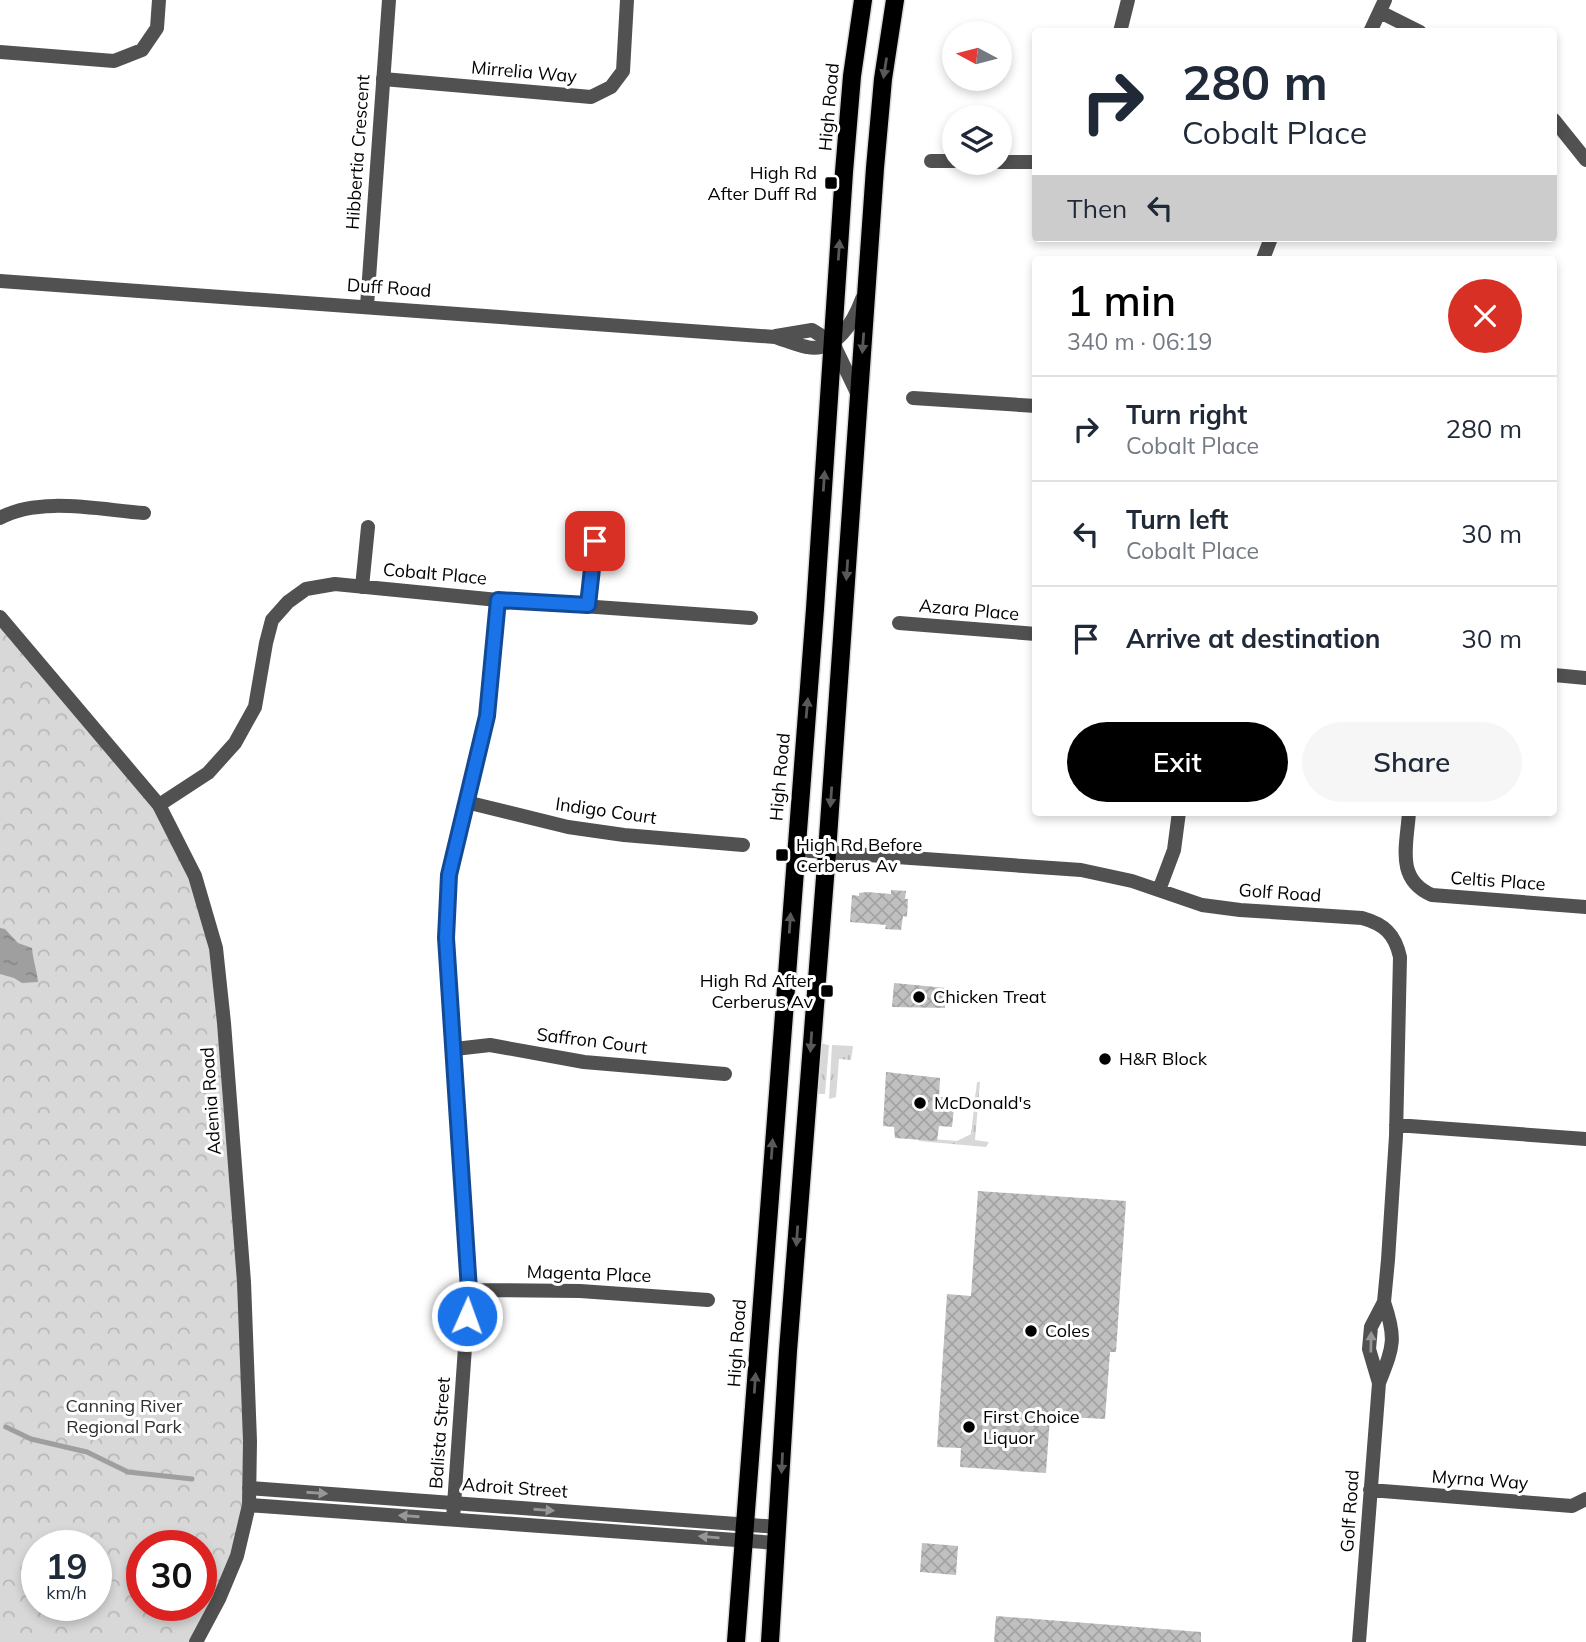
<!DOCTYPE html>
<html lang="en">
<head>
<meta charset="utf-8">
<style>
	:root { --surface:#fff; --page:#f6f6f7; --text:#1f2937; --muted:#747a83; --line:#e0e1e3; --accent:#000 }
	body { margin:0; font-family:Mulish,sans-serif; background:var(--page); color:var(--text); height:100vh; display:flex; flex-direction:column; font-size:26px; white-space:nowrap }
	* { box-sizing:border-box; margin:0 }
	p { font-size:23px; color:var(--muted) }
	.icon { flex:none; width:38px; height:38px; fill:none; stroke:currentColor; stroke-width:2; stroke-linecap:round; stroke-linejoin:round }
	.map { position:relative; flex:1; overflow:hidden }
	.drawer { position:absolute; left:1032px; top:256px; width:525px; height:560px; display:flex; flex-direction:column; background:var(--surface); border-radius:7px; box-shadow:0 4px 10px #0003 }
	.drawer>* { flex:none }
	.guide { position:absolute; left:1032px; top:28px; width:525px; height:214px; border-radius:7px; box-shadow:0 4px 10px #0003; background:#fff; color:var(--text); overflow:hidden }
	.needle { width:46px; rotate:277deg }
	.tools { position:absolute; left:942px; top:21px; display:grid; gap:14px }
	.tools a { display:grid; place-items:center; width:70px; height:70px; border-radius:50%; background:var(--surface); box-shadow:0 4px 10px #0003; font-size:35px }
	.speed { position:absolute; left:21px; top:1530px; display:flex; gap:14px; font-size:35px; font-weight:700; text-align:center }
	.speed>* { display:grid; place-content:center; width:91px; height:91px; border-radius:50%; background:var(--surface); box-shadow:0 4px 10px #0003; line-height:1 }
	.speed small { font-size:18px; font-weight:400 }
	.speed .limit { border:10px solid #d22; background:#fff; color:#111 }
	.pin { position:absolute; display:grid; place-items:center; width:60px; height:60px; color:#fff; margin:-30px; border-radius:14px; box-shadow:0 4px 10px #0006 }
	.me { position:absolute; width:77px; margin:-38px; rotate:2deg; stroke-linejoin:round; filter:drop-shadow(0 0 5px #0008) }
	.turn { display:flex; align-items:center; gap:24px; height:147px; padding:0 35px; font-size:32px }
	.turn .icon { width:91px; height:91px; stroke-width:2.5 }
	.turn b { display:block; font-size:49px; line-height:60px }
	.then { display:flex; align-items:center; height:66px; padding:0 35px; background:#0003; gap:14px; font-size:26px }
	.round { display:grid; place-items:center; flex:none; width:74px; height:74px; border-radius:37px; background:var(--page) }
	.head { display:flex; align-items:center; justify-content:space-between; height:119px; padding:0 35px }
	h1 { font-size:42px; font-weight:600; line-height:52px; color:var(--accent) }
	.action { display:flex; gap:14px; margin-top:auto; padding:14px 35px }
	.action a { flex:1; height:80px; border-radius:42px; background:var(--accent); color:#fff; font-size:28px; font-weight:600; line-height:80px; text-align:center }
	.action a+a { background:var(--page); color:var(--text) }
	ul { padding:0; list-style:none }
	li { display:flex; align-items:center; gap:21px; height:105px; padding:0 35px; border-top:2px solid var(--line) }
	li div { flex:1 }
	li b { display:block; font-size:26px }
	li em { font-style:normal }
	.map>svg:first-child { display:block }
</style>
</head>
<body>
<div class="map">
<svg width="1586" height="1642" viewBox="0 0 1586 1642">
	<defs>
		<pattern id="grass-tufts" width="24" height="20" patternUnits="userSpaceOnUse" patternTransform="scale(1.75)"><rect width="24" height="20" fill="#d8d8d8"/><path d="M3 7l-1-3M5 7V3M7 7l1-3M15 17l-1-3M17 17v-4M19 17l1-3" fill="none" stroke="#b8b8b8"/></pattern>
		<pattern id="forest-crowns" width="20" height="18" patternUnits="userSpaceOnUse" patternTransform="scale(1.75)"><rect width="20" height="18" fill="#d8d8d8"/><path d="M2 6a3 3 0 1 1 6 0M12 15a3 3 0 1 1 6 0" fill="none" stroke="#b8b8b8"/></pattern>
		<pattern id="water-ripples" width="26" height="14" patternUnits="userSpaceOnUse" patternTransform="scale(1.75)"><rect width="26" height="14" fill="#9f9f9f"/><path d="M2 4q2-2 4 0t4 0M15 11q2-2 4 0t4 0" fill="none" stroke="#878787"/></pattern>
		<pattern id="building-cross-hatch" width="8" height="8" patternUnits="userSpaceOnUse" patternTransform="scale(1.75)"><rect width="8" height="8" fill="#c0c0c0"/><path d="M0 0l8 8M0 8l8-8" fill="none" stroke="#a3a3a3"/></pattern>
	</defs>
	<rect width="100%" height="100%" fill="#fff"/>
	<path fill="url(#grass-tufts)" d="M822,1044L829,1045L825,1094H817Z
		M832,1045L853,1046L851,1060L839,1059L836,1097L829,1099Z
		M977,1082H980L975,1140L989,1142L986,1147L919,1141V1138L957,1141L971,1134Z"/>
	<path fill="url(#forest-crowns)" fill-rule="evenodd" d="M0,620L143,783L192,865L218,959L252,1470L242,1538L200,1642H0ZM37,1545H96V1605H37ZM142,1545H201V1605H142Z"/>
	<path fill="url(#water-ripples)" d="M0,928L5,929L18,943L32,948C33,961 37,970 38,982L22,983L14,978L0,974Z"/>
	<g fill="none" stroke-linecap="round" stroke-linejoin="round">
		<path stroke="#9f9f9f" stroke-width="5" d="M6,1427L31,1439L87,1452L128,1472L192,1479"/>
	</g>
	<path fill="url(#building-cross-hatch)" d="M891,890L906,891L905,899H908L907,917L903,916L901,930L885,929L886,925L850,922L852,895L859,896V893L867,892L891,894Z
		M894,983L946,988L945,1008L892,1007Z
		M886,1072L940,1078L939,1097L955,1098L952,1127L939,1126L937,1141L895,1138L894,1127L883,1126Z
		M978,1191L1126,1201L1116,1352H1110L1105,1419L1050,1416L1046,1473L960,1467L961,1448L937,1447L947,1294L971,1296Z
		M922,1543L958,1546L956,1575L920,1572Z
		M996,1616L1201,1632V1642H994Z"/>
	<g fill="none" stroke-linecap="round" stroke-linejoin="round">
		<defs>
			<path id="primary" d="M736,1642L815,609L844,172L852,76L863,0
				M770,1642L788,1351L827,852L875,168L883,79L895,0"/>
		</defs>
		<use href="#primary" stroke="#dbdbdb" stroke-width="21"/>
		<path stroke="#515151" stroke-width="14" d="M1380,12L1420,32
			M1120,32L1128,0
			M1370,32L1385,0
			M0,52L114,61L142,50L157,28L159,0
			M383,79L591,97L611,87L623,71L627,0
			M1554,120L1586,160
			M931,161H954
			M999,162H1036
			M1263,259L1271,238
			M913,398L1036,406
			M0,518C39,496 101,510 144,513
			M362,587L368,527
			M588,605L595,540
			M899,623L1036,634
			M1554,675L1586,678
			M466,802L568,827L624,835L743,845
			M159,805L208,773L235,743L255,707L266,643L272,620L288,602L306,589L335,584L498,600L751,618
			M1409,812C1407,845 1395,879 1432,895L1586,907
			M796,850L1081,870L1132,881L1202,905L1240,910L1362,918C1384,924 1395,934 1400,957L1396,1136L1388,1260L1384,1302L1371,1327L1369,1349L1379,1383
			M1159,890L1174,850L1179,812
			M455,1049L490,1045L584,1062L725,1074
			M1396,1125L1586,1139
			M469,1290L580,1291L708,1300
			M1370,1490L1572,1506L1586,1499
			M453,1519L469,1290L446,938L449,875L487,716L498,600
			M1359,1642L1379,1383C1393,1347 1397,1340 1384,1302"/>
		<path stroke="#515151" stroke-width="14" d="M0,281L775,337C785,340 796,345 807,347C836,353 854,321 862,299
			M367,306L389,0
			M776,336L812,330L833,343L859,397
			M0,617L159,805L195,876L216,948L224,1023L244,1282L250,1441L249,1505L237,1556L219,1599L196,1642
			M249,1488L778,1527
			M249,1505L777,1543"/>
		<use href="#primary" stroke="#000" stroke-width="18"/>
	</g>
	<defs><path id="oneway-solid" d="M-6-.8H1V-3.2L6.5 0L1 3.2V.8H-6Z" transform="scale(1.75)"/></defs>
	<g fill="#595959">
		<use href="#oneway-solid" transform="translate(885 68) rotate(99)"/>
		<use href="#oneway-solid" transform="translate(839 250) rotate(-86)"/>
		<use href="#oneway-solid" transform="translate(863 343) rotate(94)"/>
		<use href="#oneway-solid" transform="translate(824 481) rotate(-86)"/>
		<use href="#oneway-solid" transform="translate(847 570) rotate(94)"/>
		<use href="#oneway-solid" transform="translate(807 708) rotate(-85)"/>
		<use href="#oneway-solid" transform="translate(831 797) rotate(94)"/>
		<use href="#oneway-solid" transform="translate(790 923) rotate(-86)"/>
		<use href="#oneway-solid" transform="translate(811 1042) rotate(94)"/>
		<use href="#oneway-solid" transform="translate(772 1149) rotate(-86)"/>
		<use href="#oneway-solid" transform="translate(797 1236) rotate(94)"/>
		<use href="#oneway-solid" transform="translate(755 1383) rotate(-86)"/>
		<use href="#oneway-solid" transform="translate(782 1463) rotate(93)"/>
	</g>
	<g fill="#979797">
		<use href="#oneway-solid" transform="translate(1371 1342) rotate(-89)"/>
		<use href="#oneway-solid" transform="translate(317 1493) rotate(4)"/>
		<use href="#oneway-solid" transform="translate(544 1510) rotate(4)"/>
		<use href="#oneway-solid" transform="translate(409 1516) rotate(-176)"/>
		<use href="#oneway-solid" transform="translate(709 1537) rotate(-175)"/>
	</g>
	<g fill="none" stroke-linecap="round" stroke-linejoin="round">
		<defs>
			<path id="route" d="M467,1316L469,1290L446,938L449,875L487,716L498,600L588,605L595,541"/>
		</defs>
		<use href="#route" stroke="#114b97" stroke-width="18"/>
		<use href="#route" stroke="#1a73e8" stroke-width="12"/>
	</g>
	<g fill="#000" stroke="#fff" stroke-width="2.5">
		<rect x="824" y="176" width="14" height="14" rx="3.5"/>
		<rect x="775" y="848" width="14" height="14" rx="3.5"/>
		<rect x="820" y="984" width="14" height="14" rx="3.5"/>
		<circle cx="919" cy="997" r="7"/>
		<circle cx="1105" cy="1059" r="7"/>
		<circle cx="920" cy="1103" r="7"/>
		<circle cx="1031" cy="1331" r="7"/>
		<circle cx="969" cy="1427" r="7"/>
	</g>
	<g text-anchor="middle" stroke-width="6" stroke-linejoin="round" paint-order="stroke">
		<g font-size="18" fill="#000" stroke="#fff">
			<text transform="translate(524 72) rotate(5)" y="6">Mirrelia Way</text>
			<text transform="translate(829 107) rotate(-85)" y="6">High Road</text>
			<text transform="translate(358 152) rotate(-86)" y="6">Hibbertia Crescent</text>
			<text transform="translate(389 288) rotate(4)" y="6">Duff Road</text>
			<text transform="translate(435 574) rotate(5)" y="6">Cobalt Place</text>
			<text transform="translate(969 610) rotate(5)" y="6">Azara Place</text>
			<text transform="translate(780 777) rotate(-85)" y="6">High Road</text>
			<text transform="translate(606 811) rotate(8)" y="6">Indigo Court</text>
			<text transform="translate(1498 881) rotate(4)" y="6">Celtis Place</text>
			<text transform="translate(1280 893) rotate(4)" y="6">Golf Road</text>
			<text transform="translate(592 1041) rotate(7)" y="6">Saffron Court</text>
			<text transform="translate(211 1101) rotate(-94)" y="6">Adenia Road</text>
			<text transform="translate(589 1274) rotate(2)" y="6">Magenta Place</text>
			<text transform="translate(737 1343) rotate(-86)" y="6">High Road</text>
			<text transform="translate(440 1433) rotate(-86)" y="6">Balista Street</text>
			<text transform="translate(1480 1480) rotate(4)" y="6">Myrna Way</text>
			<text transform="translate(515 1488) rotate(4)" y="6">Adroit Street</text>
			<text transform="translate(1350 1511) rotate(-86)" y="6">Golf Road</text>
		</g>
		<g font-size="18" fill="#000" stroke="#fff" text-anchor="start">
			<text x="817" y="179" text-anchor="end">High Rd<tspan x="817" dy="21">After Duff Rd</tspan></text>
			<text x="796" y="851">High Rd Before<tspan x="796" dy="21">Cerberus Av</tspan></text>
			<text x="813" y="987" text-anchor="end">High Rd After<tspan x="813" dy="21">Cerberus Av</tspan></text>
			<text x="933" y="1003">Chicken Treat</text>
			<text x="1119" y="1065">H&amp;R Block</text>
			<text x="934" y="1109">McDonald's</text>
			<text x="1045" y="1337">Coles</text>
			<text x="983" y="1423">First Choice<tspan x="983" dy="21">Liquor</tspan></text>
		</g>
		<g font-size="18" fill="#2f2f2f" stroke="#fff">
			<text x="124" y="1412">Canning River<tspan x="124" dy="21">Regional Park</tspan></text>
		</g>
	</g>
</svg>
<div class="tools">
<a><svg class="needle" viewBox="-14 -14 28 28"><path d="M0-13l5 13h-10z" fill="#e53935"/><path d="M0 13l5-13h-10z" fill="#747a83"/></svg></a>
<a><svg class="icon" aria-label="layers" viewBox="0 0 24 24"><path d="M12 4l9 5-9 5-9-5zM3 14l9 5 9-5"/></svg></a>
</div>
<div class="speed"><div>19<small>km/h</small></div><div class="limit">30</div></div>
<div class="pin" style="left:595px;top:541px;background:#d93025"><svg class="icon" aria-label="arrive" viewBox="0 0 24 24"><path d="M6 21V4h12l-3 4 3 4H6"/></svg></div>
<svg class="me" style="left:467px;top:1316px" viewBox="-20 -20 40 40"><circle r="17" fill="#1a73e8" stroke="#fff" stroke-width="3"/><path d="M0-11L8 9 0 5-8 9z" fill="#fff"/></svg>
<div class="guide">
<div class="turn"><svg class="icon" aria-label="right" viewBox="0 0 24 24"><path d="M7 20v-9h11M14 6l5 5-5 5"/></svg><div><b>280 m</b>Cobalt Place</div></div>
<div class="then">Then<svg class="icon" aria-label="left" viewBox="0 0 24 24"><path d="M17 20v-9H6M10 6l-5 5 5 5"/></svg></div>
</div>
<section class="drawer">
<div class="head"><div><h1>1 min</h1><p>340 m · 06:19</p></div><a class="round" style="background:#d93025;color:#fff"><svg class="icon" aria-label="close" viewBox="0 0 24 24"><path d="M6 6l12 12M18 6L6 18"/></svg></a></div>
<ul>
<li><svg class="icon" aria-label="right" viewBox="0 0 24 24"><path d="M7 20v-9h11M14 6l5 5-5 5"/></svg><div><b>Turn right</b><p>Cobalt Place</p></div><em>280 m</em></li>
<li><svg class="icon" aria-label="left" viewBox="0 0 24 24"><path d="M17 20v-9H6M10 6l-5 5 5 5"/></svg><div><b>Turn left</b><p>Cobalt Place</p></div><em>30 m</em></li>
<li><svg class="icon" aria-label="arrive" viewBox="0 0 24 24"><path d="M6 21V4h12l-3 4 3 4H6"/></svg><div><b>Arrive at destination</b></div><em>30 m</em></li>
</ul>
<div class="action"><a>Exit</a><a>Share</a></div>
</section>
</div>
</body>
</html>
